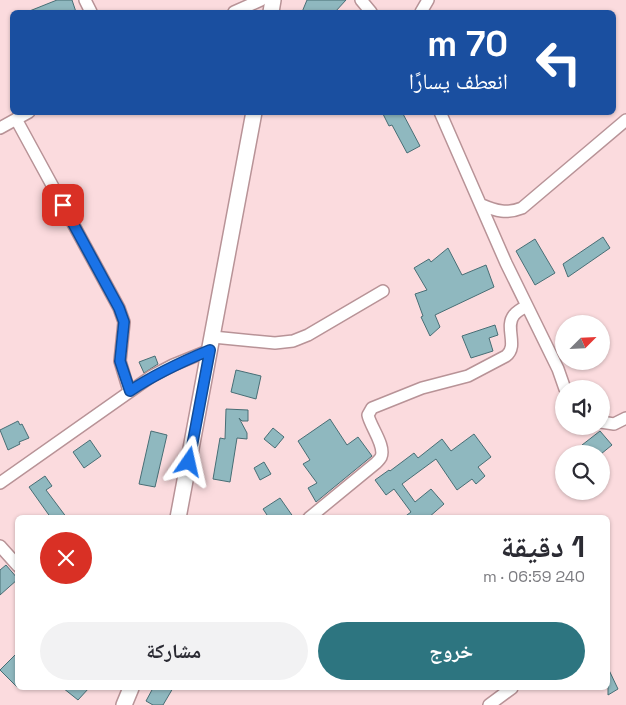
<!DOCTYPE html>
<html lang="ar">
<head>
<meta charset="utf-8">
<style>
	:root { --surface:#fff; --page:#f2f2f3; --text:#2b2b33; --muted:#7c7c81; --accent:#2d7580 }
	body { margin:0; font-family:"Space Grotesk","Noto Naskh Arabic",sans-serif; background:var(--page); color:var(--text); direction:rtl; height:100vh; display:flex; flex-direction:column; font-size:19px; white-space:nowrap }
	* { box-sizing:border-box; margin:0 }
	p { font-size:16px; color:var(--muted) }
	.icon { flex:none; width:28px; height:28px; fill:none; stroke:currentColor; stroke-width:2; stroke-linecap:round; stroke-linejoin:round }
	.map { position:relative; flex:1; overflow:hidden; direction:ltr }
	.sheet { position:absolute; left:15px; top:515px; width:595px; height:175px; display:flex; flex-direction:column; background:var(--surface); border-radius:8px; box-shadow:0 1px 4px #0004; direction:rtl }
	.sheet>* { flex:none }
	.top-card { position:absolute; left:10px; top:10px; width:606px; height:105px; border-radius:8px; box-shadow:0 1px 4px #0004; direction:rtl; background:#1a4fa0; color:#fff; overflow:hidden }
	.needle { width:32px; rotate:66deg }
	.tools { position:absolute; left:555px; top:315px; display:grid; gap:10px }
	.tools a { display:grid; place-items:center; width:55px; height:55px; border-radius:50%; background:var(--surface); box-shadow:0 1px 4px #0004; font-size:25px }
	.pin { position:absolute; display:grid; place-items:center; width:42px; height:42px; color:#fff; margin:-21px; border-radius:10px; box-shadow:0 2px 8px #0006 }
	.me { position:absolute; width:55px; margin:-28px; rotate:11deg; stroke-linejoin:round; filter:drop-shadow(0 0 4px #0008) }
	.turn { display:flex; align-items:center; gap:18px; height:105px; padding:0 25px; font-size:22px }
	.turn .icon { width:65px; height:65px; stroke-width:2.5 }
	.turn b { display:block; font-size:35px; line-height:42px }
	.round { display:grid; place-items:center; flex:none; width:52px; height:52px; border-radius:26px; background:var(--page) }
	.head { display:flex; align-items:center; justify-content:space-between; height:85px; padding:0 25px }
	h1 { font-size:30px; font-weight:700; line-height:38px }
	.cta { display:flex; gap:10px; margin-top:auto; padding:10px 25px }
	.cta a { flex:1; height:58px; border-radius:30px; background:var(--accent); color:#fff; font-size:20px; font-weight:700; line-height:58px; text-align:center }
	.cta a+a { background:var(--page); color:var(--text) }
	.map>svg:first-child { display:block }
</style>
</head>
<body>
<div class="map">
<svg width="626" height="705" viewBox="0 0 626 705">
	<rect width="100%" height="100%" fill="#fbdbde"/>
	<path fill="#8fb8bf" stroke="#486e75" d="M57,0H72L76,12H27Z
		M307,0H346L335,12H302Z
		M382,112H402L420,146L407,153L392,125L389,126Z
		M603,237L610,248L568,277L563,264Z
		M535,239L555,273L535,285L516,251Z
		M448,248L462,275L486,265L494,287L435,315L440,327L430,336L421,317L423,316L415,294L427,290L414,268L429,259L431,262Z
		M495,325L498,335L489,338L493,351L471,358L462,336Z
		M155,356L158,364L144,373L139,362Z
		M236,370L261,376L256,399L231,392Z
		M226,409L248,410V421H242L239,418L247,433V439L237,438L230,482L213,479L220,438L225,439Z
		M330,419L347,445L358,437L372,456L316,502L308,488L317,483L303,464L310,460L298,441Z
		M18,421L20,425L22,424L29,438L19,442L20,444L8,450L0,430Z
		M273,428L284,437L275,448L264,439Z
		M151,431L167,435L155,487L139,484Z
		M600,431L612,445L601,454H589L582,445Z
		M474,434L491,457L478,467L485,476L476,484L472,479L457,490L436,459L402,484L415,502L431,489L444,504L428,518H403L411,512L394,489L386,495L375,480L389,470L390,471L414,453L418,458L442,439L451,451Z
		M90,440L101,456L84,468L73,452Z
		M264,462L271,474L260,480L254,468Z
		M45,476L52,486L46,490L67,518H51L29,487Z
		M280,498L294,518H269L263,509Z
		M6,565L18,579L0,595V570Z
		M18,652V688L0,670Z
		M608,668L618,689L608,695Z
		M63,688H89L78,700Z
		M153,688H173L163,705H153L146,701Z"/>
	<g fill="none" stroke-linecap="round" stroke-linejoin="round">
		<defs>
			<path id="street" d="M85,0L91,12
				M361,0L371,12
				M234,12L261,0
				M421,12L428,0
				M440,112L506,263L558,369L565,389
				M16,119L119,308L124,322L120,361L129,391
				M0,128L29,112
				M482,205C496,211 507,214 522,208L626,120
				M213,337L275,343L293,341L308,335L383,291
				M601,422L614,424L626,418
				M0,483L152,376L173,365L210,350
				M309,518L376,463C378,461 380,459 381,457C386,446 370,426 368,415L372,408L422,388L468,376L506,356C519,346 504,327 514,315C517,311 523,308 527,306
				M0,546L18,566
				M489,705L512,688"/>
			<path id="secondary" d="M271,12L273,0
				M178,518L254,112
				M124,705L131,688"/>
		</defs>
		<use href="#street" stroke="#b89397" stroke-width="14"/>
		<use href="#secondary" stroke="#b89397" stroke-width="18"/>
		<use href="#street" stroke="#fff" stroke-width="11"/>
		<use href="#secondary" stroke="#fff" stroke-width="15"/>
	</g>
	<g fill="none" stroke-linecap="round" stroke-linejoin="round">
		<defs>
			<path id="route" d="M63,205L119,308L124,322L120,361L130,391C155,374 181,362 210,350L189,462"/>
		</defs>
		<use href="#route" stroke="#114b97" stroke-width="12"/>
		<use href="#route" stroke="#1a73e8" stroke-width="9"/>
	</g>
</svg>
<div class="tools">
<a><svg class="needle" viewBox="-14 -14 28 28"><path d="M0-13l5 13h-10z" fill="#e53935"/><path d="M0 13l5-13h-10z" fill="#7c7c81"/></svg></a>
<a><svg class="icon" aria-label="sound" viewBox="0 0 24 24"><path d="M4 9h4l5-4v14l-5-4H4zM17 9q2 3 0 6"/></svg></a>
<a><svg class="icon" aria-label="search" viewBox="0 0 24 24"><circle cx="10" cy="10" r="6"/><path d="M15 15l6 6"/></svg></a>
</div>
<div class="pin" style="left:63px;top:205px;background:#d93025"><svg class="icon" aria-label="arrive" viewBox="0 0 24 24"><path d="M6 21V4h12l-3 4 3 4H6"/></svg></div>
<svg class="me" style="left:189px;top:462px" viewBox="-20 -20 40 40"><path d="M0-17L14 15 0 8-14 15z" fill="#1a73e8" stroke="#fff" stroke-width="4"/></svg>
<div class="top-card">
<div class="turn"><svg class="icon" aria-label="left" viewBox="0 0 24 24"><path d="M17 20v-9H6M10 6l-5 5 5 5"/></svg><div><b>70 m</b>انعطف يسارًا</div></div>
</div>
<section class="sheet">
<div class="head"><div><h1>1 دقيقة</h1><p>240 m · 06:59</p></div><a class="round" style="background:#d93025;color:#fff"><svg class="icon" aria-label="close" viewBox="0 0 24 24"><path d="M6 6l12 12M18 6L6 18"/></svg></a></div>
<div class="cta"><a>خروج</a><a>مشاركة</a></div>
</section>
</div>
</body>
</html>
